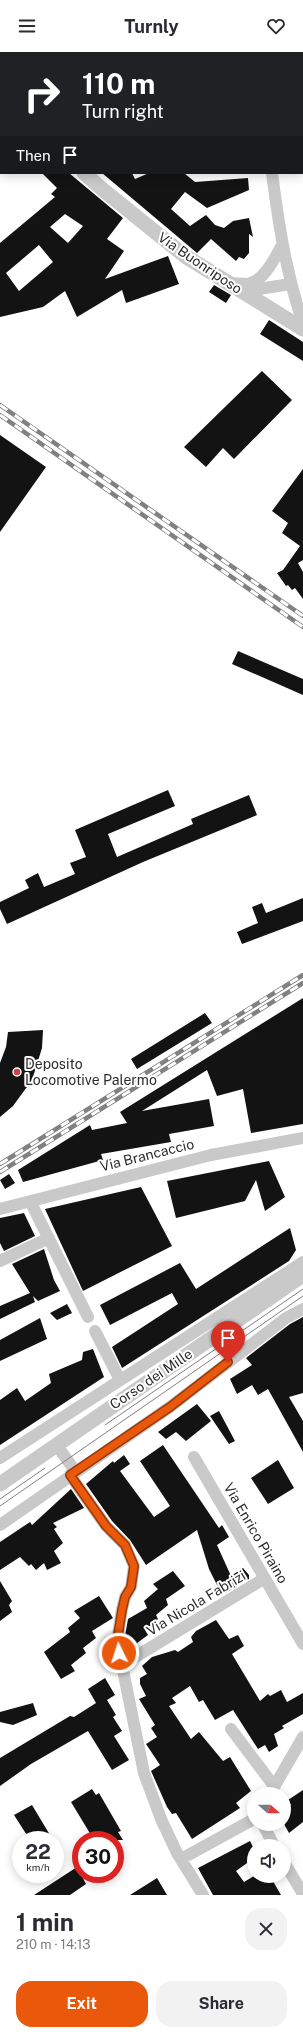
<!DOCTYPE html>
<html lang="en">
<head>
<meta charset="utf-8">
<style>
	:root { --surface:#fff; --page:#f2f2f3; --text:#2b2b33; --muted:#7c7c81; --accent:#ea580c }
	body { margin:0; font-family:"Public Sans",sans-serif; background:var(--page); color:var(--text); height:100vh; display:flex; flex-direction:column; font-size:15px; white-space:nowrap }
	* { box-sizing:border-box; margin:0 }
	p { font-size:13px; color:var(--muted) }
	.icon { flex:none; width:22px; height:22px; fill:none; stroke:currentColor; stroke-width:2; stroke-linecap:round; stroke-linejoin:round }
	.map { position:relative; height:1843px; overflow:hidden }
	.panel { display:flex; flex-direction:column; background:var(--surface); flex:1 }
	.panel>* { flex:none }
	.guide { position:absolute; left:0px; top:0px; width:303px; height:122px; box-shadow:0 2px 10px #0003; background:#202124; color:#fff; overflow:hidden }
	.needle { width:26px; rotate:111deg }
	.fabs { position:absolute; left:247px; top:1735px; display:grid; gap:8px }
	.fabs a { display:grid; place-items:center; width:44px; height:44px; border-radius:50%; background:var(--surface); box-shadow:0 2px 10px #0003; font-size:20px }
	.speed { position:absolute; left:12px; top:1779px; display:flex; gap:8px; font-size:20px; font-weight:700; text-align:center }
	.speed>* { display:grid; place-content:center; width:52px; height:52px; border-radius:50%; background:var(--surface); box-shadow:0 2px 10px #0003; line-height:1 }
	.speed small { font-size:10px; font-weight:400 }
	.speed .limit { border:6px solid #d22; background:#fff; color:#111 }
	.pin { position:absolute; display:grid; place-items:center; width:34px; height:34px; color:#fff; margin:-41px -17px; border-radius:50% 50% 50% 0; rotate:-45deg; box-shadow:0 0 4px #0007 }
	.pin .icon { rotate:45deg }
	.me { position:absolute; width:44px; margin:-22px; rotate:356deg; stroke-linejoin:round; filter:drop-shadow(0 0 3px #0008) }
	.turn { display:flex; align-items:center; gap:14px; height:84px; padding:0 16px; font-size:18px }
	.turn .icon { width:52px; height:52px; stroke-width:2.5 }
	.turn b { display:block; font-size:28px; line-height:34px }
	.then { display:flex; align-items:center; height:38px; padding:0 16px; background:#0003; gap:8px; font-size:15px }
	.round { display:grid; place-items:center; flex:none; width:42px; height:42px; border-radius:16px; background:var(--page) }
	.head { display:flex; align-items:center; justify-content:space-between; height:68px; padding:0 16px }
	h1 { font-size:24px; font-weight:700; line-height:30px }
	.cta { display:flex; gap:8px; margin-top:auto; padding:8px 16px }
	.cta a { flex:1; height:46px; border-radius:16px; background:var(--accent); color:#fff; font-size:16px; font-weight:700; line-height:46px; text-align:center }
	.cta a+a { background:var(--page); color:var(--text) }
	header { display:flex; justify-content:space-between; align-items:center; height:52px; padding:0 16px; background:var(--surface); font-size:18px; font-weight:700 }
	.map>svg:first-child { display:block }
</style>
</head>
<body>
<header><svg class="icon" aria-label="menu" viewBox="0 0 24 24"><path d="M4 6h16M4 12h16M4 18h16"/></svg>Turnly<svg class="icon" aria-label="heart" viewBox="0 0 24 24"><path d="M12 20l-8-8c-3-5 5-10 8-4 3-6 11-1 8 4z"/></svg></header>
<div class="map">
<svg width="303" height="1843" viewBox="0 0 303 1843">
	<rect width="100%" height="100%" fill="#fff"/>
	<path fill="#131313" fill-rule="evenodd" d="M42,121H69L123,166L107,187L124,199L105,227L168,204L179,232L126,251L122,238L77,265L65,239L43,255L0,265V191L55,145L51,142L57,136ZM65,162L83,174L68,191L50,175ZM39,193L53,210L19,239L6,221Z
		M102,121H132L135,127L149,121H184L195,130L248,126L249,138L207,156L185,140L171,157L190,174L206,163L215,173L224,176L233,169L249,166L253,185L249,182V201L244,207L239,205L236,209L211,187L197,201Z
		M214,233L231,243L226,251L209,240Z
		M269,268L303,290V309L260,282Z
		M262,319L292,348L234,407L223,396L206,415L184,395Z
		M0,383L46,415L0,480Z
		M303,417V508L298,511L303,520V547L295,536L292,538L288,533L286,534L277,521L283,518L300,494L282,481L288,471L272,459Z
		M238,599L303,627V643L232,612Z
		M168,738L175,754L108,782L117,805L193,772L191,767L249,743L257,763L143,810L7,872L0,857V850L29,836L25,828L38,821L44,835L75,822L70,811L86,805L75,778Z
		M303,846V869L242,892L237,880L258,871L252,855L262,851L266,861Z
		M303,946V1072L251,1081L243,1037L217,1044L207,1018L142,1059L209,1047L214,1074L169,1082L171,1090L101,1102L103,1108L23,1130L18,1118L90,1073L92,1078L127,1071L120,1060Z
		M205,961L212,971L137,1017L131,1007Z
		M43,978L42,996L32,1028L13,1054L0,1065V1011L6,995L8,980Z
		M269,1109L285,1145L265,1159L256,1128L245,1149L176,1166L167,1129Z
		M9,1122L15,1131L5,1137L0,1128Z
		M141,1135L172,1194L83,1239L45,1157Z
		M24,1161L35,1184L4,1199L0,1191V1166Z
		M290,1176L296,1198L289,1209L122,1316L112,1295L178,1252L172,1241L110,1273L100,1253L180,1211L196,1237Z
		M44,1197L54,1228L60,1239L38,1249L33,1244L35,1250L0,1267V1254L30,1241L12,1212Z
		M67,1252L72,1261L57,1268L50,1261Z
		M303,1265V1341L289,1345L303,1369V1400L268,1337L258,1343L252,1333L237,1342L230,1327L252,1313L246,1306L290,1272Z
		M40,1266L47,1287L0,1309V1288Z
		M93,1297L104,1325L0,1393V1348L17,1336L25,1349L51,1331L49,1322L82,1308L83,1300Z
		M197,1352L211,1369L186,1389L176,1380L166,1387L158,1380Z
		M219,1359L235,1389L229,1392L210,1364Z
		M163,1393L219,1476L222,1473L229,1485L217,1493L231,1524L243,1516L249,1523V1527L222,1543L209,1517L197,1478L146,1513L130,1488L112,1469L86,1432L113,1409L114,1411L124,1403L130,1412L120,1419L154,1465L170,1454L140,1409Z
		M278,1408L294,1436L268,1452L251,1426Z
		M71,1437L84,1456L53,1471L57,1475L54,1477L63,1491L54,1499L61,1511L47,1518L44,1511L36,1518L31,1512L29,1514L20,1505L0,1518V1490L30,1470L32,1473Z
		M173,1519L185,1534L166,1547L168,1553L156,1563L158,1567L145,1578L148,1583L133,1594L125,1584L128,1567L147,1556L144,1549L158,1537L153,1532Z
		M0,1529L12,1549L9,1553L12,1560L0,1569Z
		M99,1544L113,1566L92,1579L96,1586L83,1596L86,1601L71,1613L75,1619L61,1627L44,1600L70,1580L68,1576L80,1566L74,1559Z
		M216,1568L229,1587L238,1583L244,1594L232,1602L260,1649L268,1642L270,1644L281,1638L287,1650L303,1641V1662L282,1674L284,1676L274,1682L278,1694L269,1700L265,1693L258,1697L233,1658L215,1668L203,1648L199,1650L190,1634L172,1646L176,1651L169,1654L191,1687L199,1680L223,1709L230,1705L251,1739L236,1751L240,1756L192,1787L176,1761L172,1762L167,1755L151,1719L160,1713L146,1692L157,1685L151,1676L155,1673L139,1647L146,1644L140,1632V1626L147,1622L142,1614L152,1605L175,1598L178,1600L193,1590L191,1585L196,1579Z
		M105,1626L115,1643L107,1648L116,1663L113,1665L122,1679L114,1684L129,1708L112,1718L88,1679L31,1712L0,1734V1706L70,1664L74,1665L96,1651L88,1637Z
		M33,1651L37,1663L13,1673L0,1670V1660Z
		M92,1737L96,1743L99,1741L121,1779L118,1780L123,1788H94L71,1750Z
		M303,1738V1770L289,1781L284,1772V1759L291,1753L288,1748Z
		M32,1753L53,1788H30L14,1763Z
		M250,1789L254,1797V1806L236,1819L244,1830L254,1824H270L281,1843H213L198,1816Z
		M77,1815L86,1832L70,1843H34Z
		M157,1826L167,1843H130Z"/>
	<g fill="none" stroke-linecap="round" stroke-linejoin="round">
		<path stroke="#c9c9c9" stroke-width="12" d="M257,0V1
			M272,121C279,175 286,220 303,272
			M229,231C235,231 242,232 248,232C264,229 275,206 282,193
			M241,235L259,237L290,232
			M30,1149L88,1265
			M0,1157L211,1103L303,1086
			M0,1209L49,1186
			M95,1279L120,1328
			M56,1392L75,1419
			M194,1405L303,1592
			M0,1406L303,1210
			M70,1423L106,1474L125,1493L134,1514L131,1535L125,1545L122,1557L117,1589L144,1721L161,1767L177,1801L203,1843
			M0,1473L170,1355L286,1266L303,1257
			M122,1613L265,1526
			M231,1677L274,1734
			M270,1742L303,1685
			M263,1772L274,1794
			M181,1807L254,1767
			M284,1810L303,1842"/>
		<path stroke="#c9c9c9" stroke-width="15" d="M0,18L1,19
			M84,121L102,137L185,204L303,277
			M0,1432L303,1223"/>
		<path stroke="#818181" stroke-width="1" d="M105,1373L303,1237
			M0,1447L45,1416
			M0,1454L303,1244"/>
		<defs>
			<path id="rail" d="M0,353L303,564
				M0,363L303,575
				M0,1112L303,923
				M0,1120L303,931"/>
		</defs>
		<use href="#rail" stroke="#818181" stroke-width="4.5"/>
		<use href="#rail" stroke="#fff" stroke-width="3" stroke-dasharray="9" stroke-linecap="butt"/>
	</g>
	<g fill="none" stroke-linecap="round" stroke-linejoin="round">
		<defs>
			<path id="route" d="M119,1601L117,1589L122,1558L125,1545L131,1535L134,1514L125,1493L106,1474L70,1423L170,1355L228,1310"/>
		</defs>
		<use href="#route" stroke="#983908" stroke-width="10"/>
		<use href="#route" stroke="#ea580c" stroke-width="7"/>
	</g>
	<circle fill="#d04142" stroke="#fff" stroke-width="1.5" cx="17" cy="1020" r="4"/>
	<g text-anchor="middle" stroke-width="4" stroke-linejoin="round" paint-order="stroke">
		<g font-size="14" fill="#2c2c2c" stroke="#fff">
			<text transform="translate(200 211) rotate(34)" y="5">Via Buonriposo</text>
			<text transform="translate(147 1103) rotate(-14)" y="5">Via Brancaccio</text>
			<text transform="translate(151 1327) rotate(-34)" y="5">Corso dei Mille</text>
			<text transform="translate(256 1481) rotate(60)" y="5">Via Enrico Piraino</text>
			<text transform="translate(196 1551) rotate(-31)" y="5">Via Nicola Fabrizi</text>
		</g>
		<g font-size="14" fill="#2c2c2c" stroke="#fff" text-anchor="start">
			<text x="25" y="1017">Deposito<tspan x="25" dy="16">Locomotive Palermo</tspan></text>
		</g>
	</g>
</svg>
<div class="fabs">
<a><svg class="needle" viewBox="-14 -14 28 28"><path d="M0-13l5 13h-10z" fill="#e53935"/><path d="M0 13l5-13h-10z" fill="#7c7c81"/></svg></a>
<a><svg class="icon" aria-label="sound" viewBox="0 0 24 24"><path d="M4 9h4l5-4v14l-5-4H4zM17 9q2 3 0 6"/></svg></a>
</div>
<div class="speed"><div>22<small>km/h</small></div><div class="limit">30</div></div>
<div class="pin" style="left:228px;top:1310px;background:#d93025"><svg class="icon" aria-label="arrive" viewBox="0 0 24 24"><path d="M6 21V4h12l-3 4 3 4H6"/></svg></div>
<svg class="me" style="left:119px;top:1601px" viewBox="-20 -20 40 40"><circle r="17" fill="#ea580c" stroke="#fff" stroke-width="3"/><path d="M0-11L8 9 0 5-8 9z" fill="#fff"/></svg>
<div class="guide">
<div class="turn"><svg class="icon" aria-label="right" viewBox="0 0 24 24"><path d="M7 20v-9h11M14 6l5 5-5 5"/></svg><div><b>110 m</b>Turn right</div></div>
<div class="then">Then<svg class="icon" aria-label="arrive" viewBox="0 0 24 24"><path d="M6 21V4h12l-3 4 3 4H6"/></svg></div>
</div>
</div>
<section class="panel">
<div class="head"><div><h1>1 min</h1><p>210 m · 14:13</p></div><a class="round"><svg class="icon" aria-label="close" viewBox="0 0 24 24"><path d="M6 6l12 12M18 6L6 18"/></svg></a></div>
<div class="cta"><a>Exit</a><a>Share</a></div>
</section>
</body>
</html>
